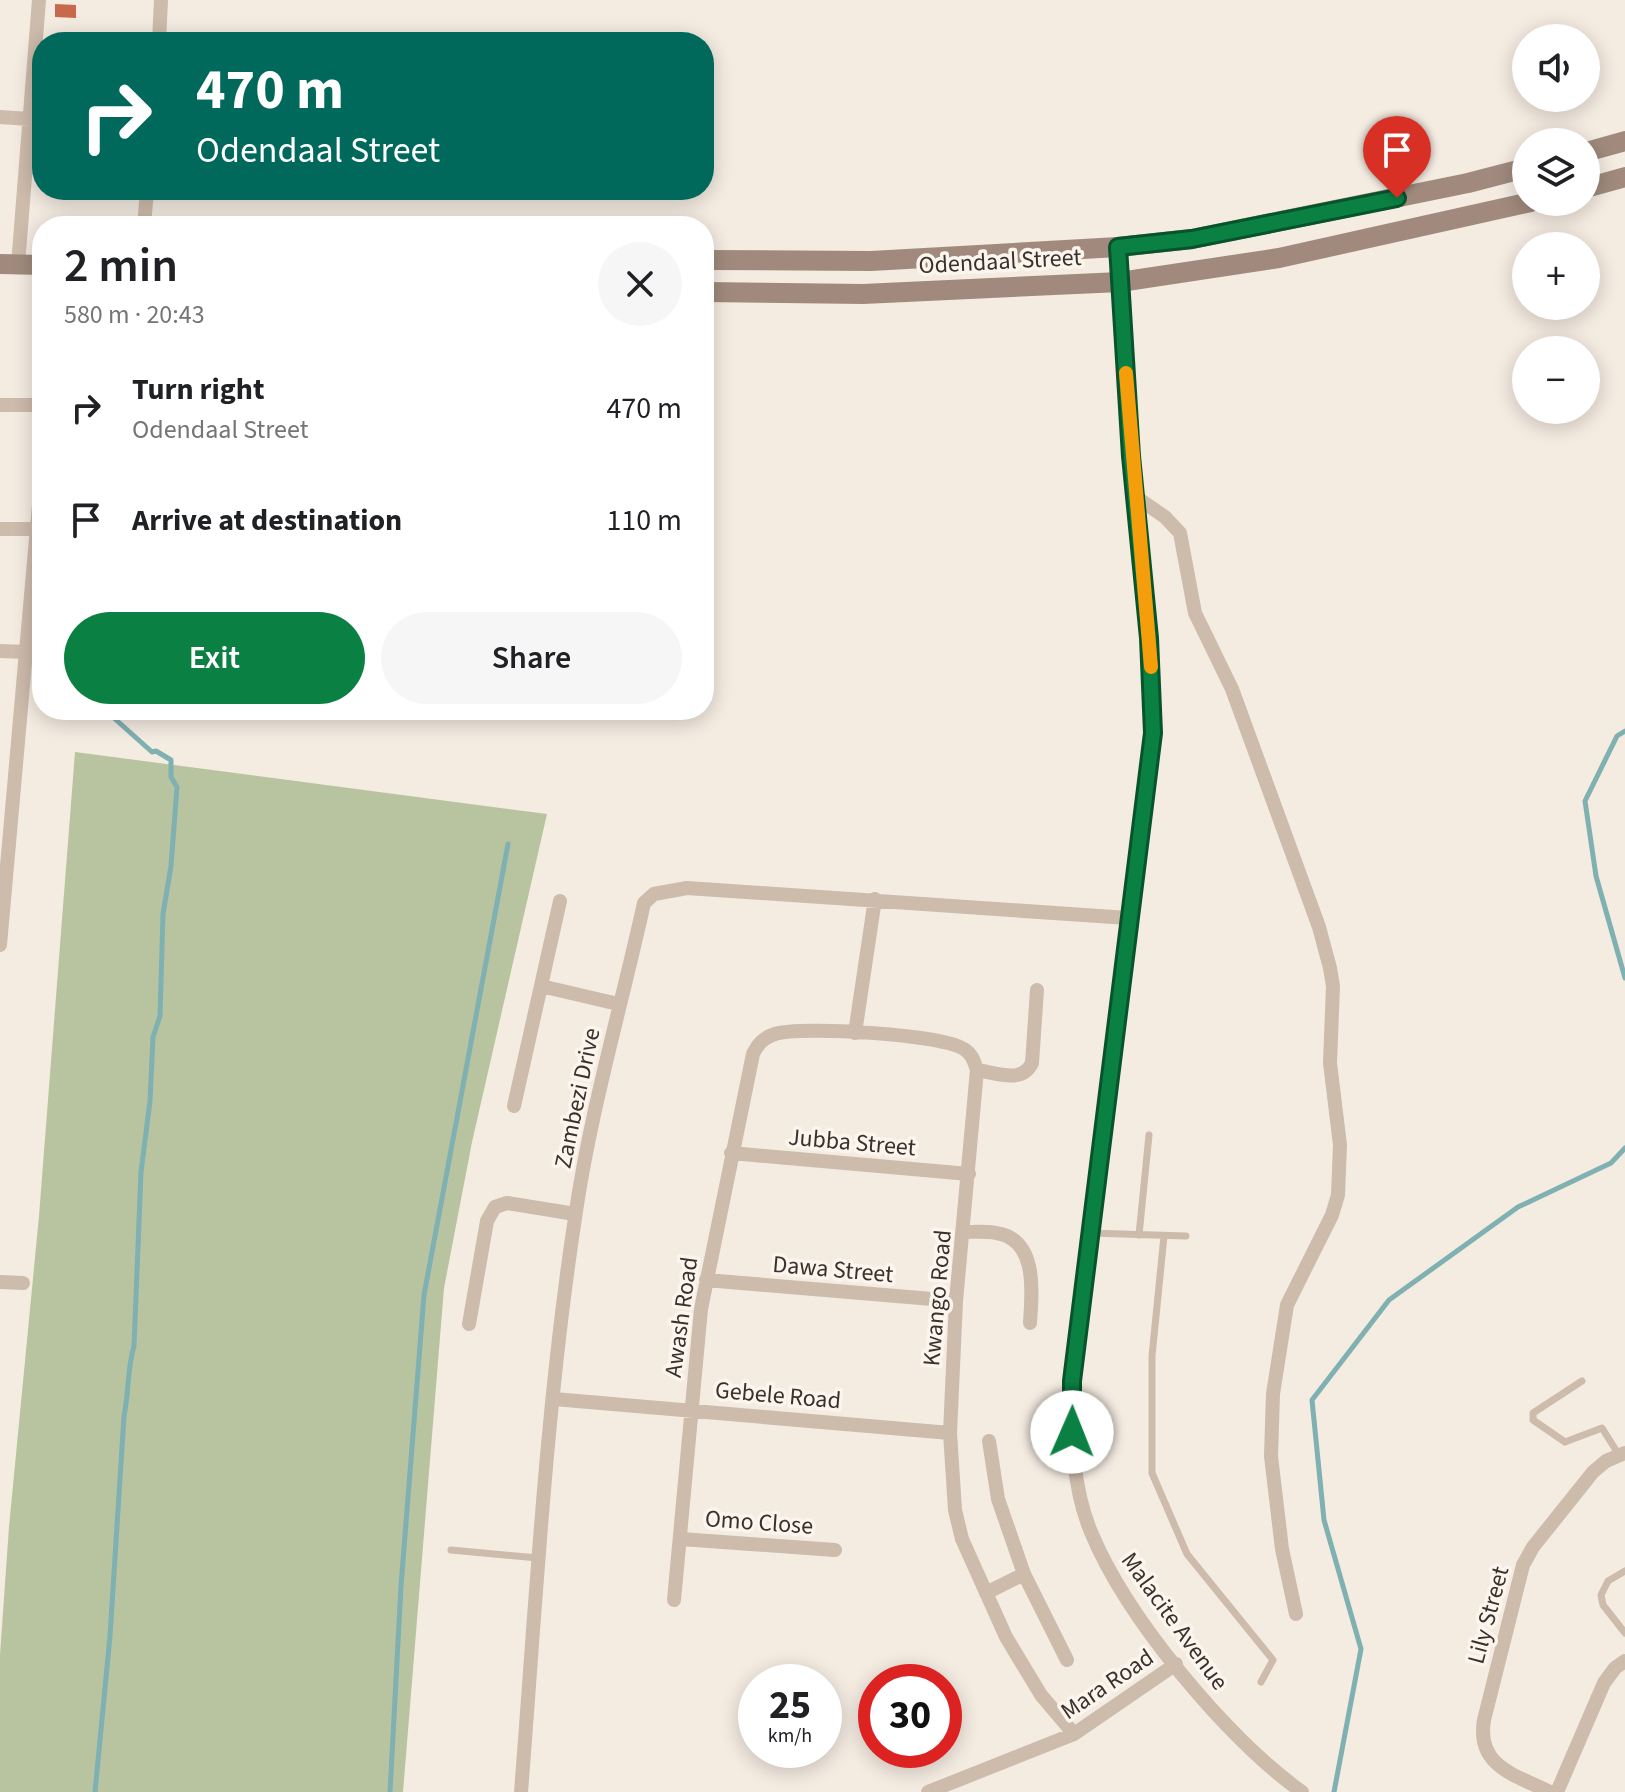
<!DOCTYPE html>
<html lang="en">
<head>
<meta charset="utf-8">
<style>
	:root { --surface:#fff; --page:#f6f6f6; --text:#202124; --muted:#757577; --accent:#0b8043 }
	body { margin:0; font-family:"Source Sans 3",sans-serif; background:var(--page); color:var(--text); height:100vh; display:flex; flex-direction:column; font-size:30px; white-space:nowrap }
	* { box-sizing:border-box; margin:0 }
	p { font-size:26px; color:var(--muted) }
	.icon { flex:none; width:44px; height:44px; fill:none; stroke:currentColor; stroke-width:2; stroke-linecap:round; stroke-linejoin:round }
	.map { position:relative; flex:1; overflow:hidden }
	.details { position:absolute; left:32px; top:216px; width:682px; height:504px; display:flex; flex-direction:column; background:var(--surface); border-radius:32px; box-shadow:0 4px 20px #0003 }
	.details>* { flex:none }
	.banner { position:absolute; left:32px; top:32px; width:682px; height:168px; border-radius:32px; box-shadow:0 4px 20px #0003; background:#00695c; color:#fff; overflow:hidden }
	.controls { position:absolute; left:1512px; top:24px; display:grid; gap:16px }
	.controls a { display:grid; place-items:center; width:88px; height:88px; border-radius:50%; background:var(--surface); box-shadow:0 4px 20px #0003; font-size:40px }
	.speed { position:absolute; left:738px; top:1664px; display:flex; gap:16px; font-size:40px; font-weight:700; text-align:center }
	.speed>* { display:grid; place-content:center; width:104px; height:104px; border-radius:50%; background:var(--surface); box-shadow:0 4px 20px #0003; line-height:1 }
	.speed small { font-size:20px; font-weight:400 }
	.speed .limit { border:12px solid #d22; background:#fff; color:#111 }
	.pin { position:absolute; display:grid; place-items:center; width:68px; height:68px; color:#fff; margin:-82px -34px; border-radius:50% 50% 50% 0; rotate:-45deg; box-shadow:0 0 8px #0007 }
	.pin .icon { rotate:45deg }
	.me { position:absolute; width:88px; margin:-44px; rotate:1deg; stroke-linejoin:round; filter:drop-shadow(0 0 6px #0008) }
	.turn { display:flex; align-items:center; gap:28px; height:168px; padding:0 32px; font-size:36px }
	.turn .icon { width:104px; height:104px; stroke-width:2.5 }
	.turn b { display:block; font-size:56px; line-height:68px }
	.round { display:grid; place-items:center; flex:none; width:84px; height:84px; border-radius:42px; background:var(--page) }
	.headline { display:flex; align-items:center; justify-content:space-between; height:136px; padding:0 32px }
	h1 { font-size:48px; font-weight:600; line-height:60px }
	.action { display:flex; gap:16px; margin-top:auto; padding:16px 32px }
	.action a { flex:1; height:92px; border-radius:48px; background:var(--accent); color:#fff; font-size:32px; font-weight:600; line-height:92px; text-align:center }
	.action a+a { background:var(--page); color:var(--text) }
	ul { padding:0; list-style:none }
	li { display:flex; align-items:center; gap:24px; height:112px; padding:0 32px }
	li div { flex:1 }
	li b { display:block; font-size:30px }
	li em { font-style:normal }
	.map>svg:first-child { display:block }
</style>
</head>
<body>
<div class="map">
<svg width="1625" height="1792" viewBox="0 0 1625 1792">
	<rect width="100%" height="100%" fill="#f4ebe1"/>
	<path fill="#b8c4a0" d="M75,752L547,814L472,1142L444,1288L403,1792H0V1655L9,1527L39,1216Z"/>
	<g fill="none" stroke-linecap="round" stroke-linejoin="round">
		<path stroke="#7fb0b2" stroke-width="5" d="M1625,731L1617,736L1585,801L1596,876L1625,978
			M95,1792L110,1636L124,1416C129,1393 127,1369 134,1346L141,1172L150,1101L153,1037L160,1016L163,914L171,866L177,787L171,777V760L156,751L152,752L105,710
			M390,1792L401,1586L424,1295L508,844
			M1334,1792L1361,1649L1324,1520L1312,1400L1389,1300L1518,1207L1611,1163L1625,1148"/>
	</g>
	<path fill="#c8694b" d="M55,4L76,5V18L55,17Z"/>
	<g fill="none" stroke-linecap="round" stroke-linejoin="round">
		<path stroke="#cdbbac" stroke-width="7" d="M1090,1233L1186,1236
			M1139,1235L1149,1135
			M1164,1236L1152,1356V1473L1187,1554L1273,1660L1261,1682
			M1582,1381L1533,1413V1420L1565,1442L1602,1428L1619,1455
			M451,1550L538,1558
			M1625,1571L1608,1581L1601,1595L1603,1605L1625,1633"/>
		<path stroke="#cdbbac" stroke-width="14" d="M159,42L161,0
			M0,117L29,119
			M144,226L147,190
			M1118,247L1131,456L1149,638L1153,733L1072,1381C1072,1432 1071,1484 1091,1532C1126,1617 1227,1739 1302,1792
			M18,265L39,0
			M0,405H42
			M1136,497L1165,517L1180,533L1195,613L1232,689L1319,927L1330,968L1333,986L1330,1063L1340,1145L1338,1195L1332,1215L1287,1305L1273,1394L1271,1456L1282,1549L1296,1614
			M0,529H38
			M0,651L26,652
			M0,945L42,471
			M541,986L618,1004
			M855,1033L875,899
			M977,1070C997,1073 1022,1084 1032,1063L1037,990
			M514,1106L560,901
			M731,1153L969,1174
			M964,1232C975,1232 986,1231 996,1233C1038,1239 1032,1292 1030,1323
			M706,1280L956,1301
			M0,1282L23,1283
			M469,1324L487,1221L495,1207L507,1203L575,1214
			M554,1399L950,1433
			M681,1539L835,1550
			M1024,1574L1067,1660
			M986,1593L1024,1574L998,1499L989,1441
			M674,1600L701,1309L753,1054C758,1044 763,1038 775,1034C802,1026 941,1034 964,1049C972,1054 974,1061 977,1070L956,1301L950,1433L955,1510L962,1539L1006,1637L1041,1695L1074,1734
			M521,1792C536,1601 546,1408 575,1218C590,1112 621,1008 644,903L654,894L687,888L1128,918
			M928,1792L1074,1734L1176,1664
			M1550,1792C1516,1775 1476,1767 1484,1720L1523,1565L1533,1547L1593,1472L1606,1461L1625,1453
			M1557,1792L1604,1683L1615,1668L1625,1661"/>
		<path stroke="#a18a7d" stroke-width="20" d="M1586,152L1625,141
			M1586,188L1625,177
			M704,260L871,261L1118,247L1192,239L1468,183L1526,168
			M0,264L42,265
			M704,292L863,294L1120,282L1279,258L1531,202"/>
	</g>
	<g fill="none" stroke-linecap="round" stroke-linejoin="round">
		<defs>
			<path id="route" d="M1072,1432V1381L1153,733L1149,638L1131,456L1118,247L1192,239L1397,198"/>
		</defs>
		<use href="#route" stroke="#07532c" stroke-width="20"/>
		<use href="#route" stroke="#0b8043" stroke-width="14"/>
		<path stroke="#f59e0b" stroke-width="14" d="M1126,373L1151,667"/>
	</g>
	<g text-anchor="middle" stroke-width="7" stroke-linejoin="round" paint-order="stroke">
		<g font-size="24" fill="#3b302b" stroke="#fbf5ee">
			<text transform="translate(1000 261) rotate(-3)" y="8">Odendaal Street</text>
			<text transform="translate(577 1098) rotate(-78)" y="8">Zambezi Drive</text>
			<text transform="translate(852 1142) rotate(5)" y="8">Jubba Street</text>
			<text transform="translate(833 1269) rotate(5)" y="8">Dawa Street</text>
			<text transform="translate(937 1298) rotate(-85)" y="8">Kwango Road</text>
			<text transform="translate(681 1317) rotate(-82)" y="8">Awash Road</text>
			<text transform="translate(778 1395) rotate(5)" y="8">Gebele Road</text>
			<text transform="translate(759 1522) rotate(4)" y="8">Omo Close</text>
			<text transform="translate(1488 1615) rotate(-75)" y="8">Lily Street</text>
			<text transform="translate(1175 1621) rotate(54)" y="8">Malacite Avenue</text>
			<text transform="translate(1107 1684) rotate(-34)" y="8">Mara Road</text>
		</g>
	</g>
</svg>
<div class="controls">
<a><svg class="icon" aria-label="sound" viewBox="0 0 24 24"><path d="M4 9h4l5-4v14l-5-4H4zM17 9q2 3 0 6"/></svg></a>
<a><svg class="icon" aria-label="layers" viewBox="0 0 24 24"><path d="M12 4l9 5-9 5-9-5zM3 14l9 5 9-5"/></svg></a>
<a>+</a>
<a>−</a>
</div>
<div class="speed"><div>25<small>km/h</small></div><div class="limit">30</div></div>
<div class="pin" style="left:1397px;top:198px;background:#d93025"><svg class="icon" aria-label="arrive" viewBox="0 0 24 24"><path d="M6 21V4h12l-3 4 3 4H6"/></svg></div>
<svg class="me" style="left:1072px;top:1432px" viewBox="-20 -20 40 40"><circle r="19" fill="#fff"/><path d="M0-13L10 11 0 6-10 11z" fill="#0b8043"/></svg>
<div class="banner">
<div class="turn"><svg class="icon" aria-label="right" viewBox="0 0 24 24"><path d="M7 20v-9h11M14 6l5 5-5 5"/></svg><div><b>470 m</b>Odendaal Street</div></div>
</div>
<section class="details">
<div class="headline"><div><h1>2 min</h1><p>580 m · 20:43</p></div><a class="round"><svg class="icon" aria-label="close" viewBox="0 0 24 24"><path d="M6 6l12 12M18 6L6 18"/></svg></a></div>
<ul>
<li><svg class="icon" aria-label="right" viewBox="0 0 24 24"><path d="M7 20v-9h11M14 6l5 5-5 5"/></svg><div><b>Turn right</b><p>Odendaal Street</p></div><em>470 m</em></li>
<li><svg class="icon" aria-label="arrive" viewBox="0 0 24 24"><path d="M6 21V4h12l-3 4 3 4H6"/></svg><div><b>Arrive at destination</b></div><em>110 m</em></li>
</ul>
<div class="action"><a>Exit</a><a>Share</a></div>
</section>
</div>
</body>
</html>
